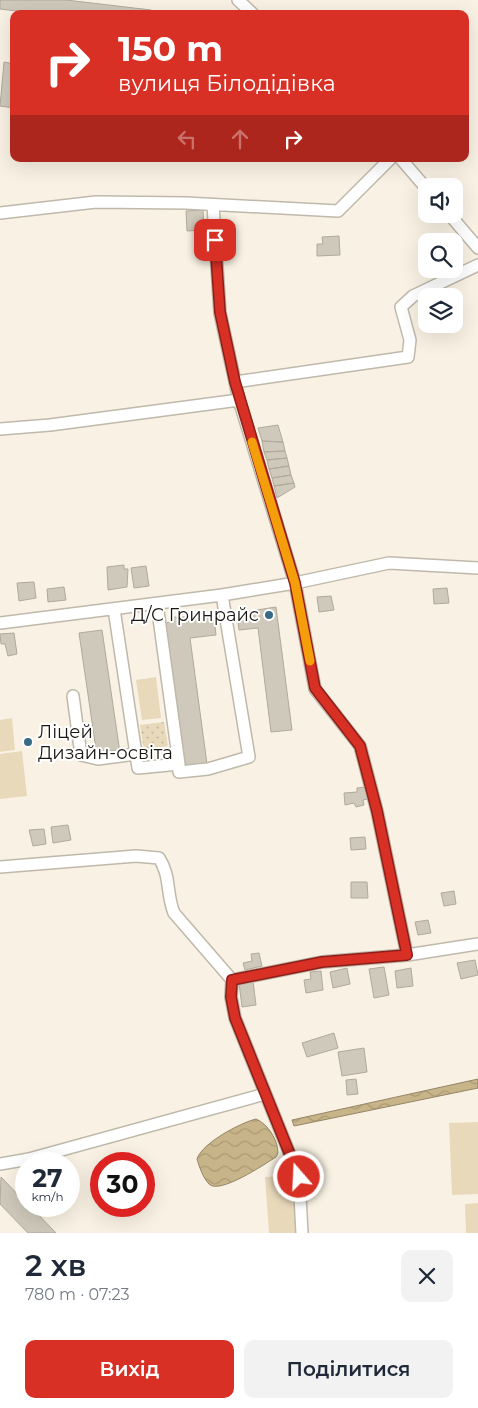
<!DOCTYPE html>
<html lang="uk">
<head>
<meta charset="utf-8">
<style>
	:root { --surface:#fff; --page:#f2f2f3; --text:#1f2937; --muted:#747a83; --accent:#d93025 }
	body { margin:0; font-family:Montserrat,sans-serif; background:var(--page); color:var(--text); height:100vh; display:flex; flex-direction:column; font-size:19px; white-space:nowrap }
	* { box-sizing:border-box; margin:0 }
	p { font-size:16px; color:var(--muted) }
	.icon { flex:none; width:28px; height:28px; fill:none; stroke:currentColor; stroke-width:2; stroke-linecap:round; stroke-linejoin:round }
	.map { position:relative; height:1233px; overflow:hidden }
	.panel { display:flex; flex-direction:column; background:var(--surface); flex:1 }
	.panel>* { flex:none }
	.top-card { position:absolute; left:10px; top:10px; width:459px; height:152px; border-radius:10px; box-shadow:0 5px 20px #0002; background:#d93025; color:#fff; overflow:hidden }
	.fabs { position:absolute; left:418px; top:178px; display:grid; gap:10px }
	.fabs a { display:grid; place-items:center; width:45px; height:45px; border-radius:10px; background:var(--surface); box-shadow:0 5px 20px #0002; font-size:25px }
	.speed { position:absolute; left:15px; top:1152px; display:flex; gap:10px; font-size:25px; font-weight:700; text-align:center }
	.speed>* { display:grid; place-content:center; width:65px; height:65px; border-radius:50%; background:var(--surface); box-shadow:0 5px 20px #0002; line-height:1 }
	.speed small { font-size:12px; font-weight:400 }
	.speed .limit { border:8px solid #d22; background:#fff; color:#111 }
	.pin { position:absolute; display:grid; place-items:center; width:42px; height:42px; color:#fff; margin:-21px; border-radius:10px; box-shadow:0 2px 8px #0006 }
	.me { position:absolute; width:55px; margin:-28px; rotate:341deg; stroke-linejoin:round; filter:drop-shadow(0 0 4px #0008) }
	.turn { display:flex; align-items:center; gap:18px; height:105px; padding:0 25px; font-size:22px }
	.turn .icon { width:65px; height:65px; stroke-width:2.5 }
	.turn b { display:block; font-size:35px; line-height:42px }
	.lanes { display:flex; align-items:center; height:48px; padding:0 25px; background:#0003; justify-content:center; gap:25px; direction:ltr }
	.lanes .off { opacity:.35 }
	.round { display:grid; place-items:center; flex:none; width:52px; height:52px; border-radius:10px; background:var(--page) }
	.summary { display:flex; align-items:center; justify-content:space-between; height:85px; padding:0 25px }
	h1 { font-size:30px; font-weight:600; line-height:38px }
	.cta { display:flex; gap:10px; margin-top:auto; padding:10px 25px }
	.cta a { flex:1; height:58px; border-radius:10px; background:var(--accent); color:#fff; font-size:20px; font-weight:600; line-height:58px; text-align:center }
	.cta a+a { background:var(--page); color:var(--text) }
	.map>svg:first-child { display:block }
</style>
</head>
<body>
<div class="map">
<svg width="478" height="1233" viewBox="0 0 478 1233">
	<defs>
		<pattern id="park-dots" width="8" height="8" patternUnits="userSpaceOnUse" patternTransform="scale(1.25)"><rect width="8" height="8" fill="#e8d9bb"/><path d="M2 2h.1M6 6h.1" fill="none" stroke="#c6baa0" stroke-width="1.8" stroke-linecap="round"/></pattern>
		<pattern id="water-waves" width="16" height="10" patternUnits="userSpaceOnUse" patternTransform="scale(1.25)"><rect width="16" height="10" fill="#c8b489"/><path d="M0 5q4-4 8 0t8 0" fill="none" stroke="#ab9a75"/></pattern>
	</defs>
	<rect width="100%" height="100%" fill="#f9f2e4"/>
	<path fill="url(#park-dots)" d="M164,722L168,746L144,751L140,725Z"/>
	<path fill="#e8d9bb" d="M156,677L161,718L142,720L136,680Z
		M12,718L15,750L0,752V720Z
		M22,751L27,796L0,799V754Z
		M478,1122V1194L452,1195L449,1123Z
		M292,1175L296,1233H269L265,1177Z
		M478,1203V1233H466L465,1204Z"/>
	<path fill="url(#water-waves)" stroke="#948566" d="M478,1079V1088L294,1126L292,1120Z
		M256,1119C268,1124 278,1140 278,1153L276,1157C265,1164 219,1195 209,1184C203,1178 199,1166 197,1159C202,1143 240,1123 256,1119Z"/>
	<path fill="#cfc9bb" stroke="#b0a99c" d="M0,0H66L151,10V14H41L0,9Z
		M4,62L14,64V108L0,106Z
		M203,210L204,230L187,231L186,211Z
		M339,236L340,255L317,256V244H323L322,237Z
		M278,425L283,442L262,441L258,428Z
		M262,441L283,442L285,451L264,452Z
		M285,451L287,458L267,460L264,452Z
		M287,458L289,466L269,469L267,460Z
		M289,466L291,475L272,478L269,469Z
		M291,475L294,483L274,486L272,478Z
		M294,483L295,487L277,498L274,486Z
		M124,565V569H128L127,587L108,590L107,567Z
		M146,566L149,586L134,588L131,568Z
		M34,582L36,598L19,601L17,583Z
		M64,587L66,600L48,602L47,589Z
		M447,588L449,603L434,604L433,589Z
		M331,596L334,610L319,612L317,597Z
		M276,607L292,730L271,732L258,628L239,630L237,613Z
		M189,614H195V619L214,618L216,635L190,638L207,764L182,767L165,623L172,622L171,617H190Z
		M102,630L120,753L97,756L79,633Z
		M14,633L17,654L8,656L5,644H1L0,634Z
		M365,787L368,799L363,800L364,805L356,807L354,803L345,805L344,793L357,792V788Z
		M68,825L71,840L53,843L51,827Z
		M44,829L46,844L33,846L29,830Z
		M365,837L366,849L351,850L350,838Z
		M351,882H367L368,898H351Z
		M454,891L456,904L444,906L441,893Z
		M428,920L431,933L418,935L415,922Z
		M259,953L262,966L245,970L243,963L252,961L251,954Z
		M475,960L478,975L461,979L457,963Z
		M384,967L389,995L374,998L369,969Z
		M347,968L350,984L333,988L330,972Z
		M411,968L413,986L397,988L395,971Z
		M321,971L323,990L306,993L304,980L311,979L310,972Z
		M253,981L256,1005L242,1007L239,983Z
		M334,1033L338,1048L307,1057L302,1043Z
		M364,1048L367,1072L342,1076L338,1052Z
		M356,1079L358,1094L347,1095L346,1080Z
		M1,1177L26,1203V1206H30L56,1233H28L0,1204Z"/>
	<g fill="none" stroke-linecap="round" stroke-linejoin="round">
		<defs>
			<path id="minor" d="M238,0L253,14
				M401,159L426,188
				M213,205L220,313L239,400L295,583L315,689L360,746L377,811L407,955
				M0,213L96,202L186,203L338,211L390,159
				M449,214L478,248
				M235,382L408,357L410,340L401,307L413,296L478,265
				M0,429L50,425L239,400
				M0,623L222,595L295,583L389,563L478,568
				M73,696L81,755L98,759L136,754L114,609
				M136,754L138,768L179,764L157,604
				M179,764V772L208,769L249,757L222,595
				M0,867L136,856L159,858C171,876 166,894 174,913L232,980
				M0,1164L29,1159L265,1094
				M302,1233L299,1177L235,1018L231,997L232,980L322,962L407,955L478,944"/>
		</defs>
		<use href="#minor" stroke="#bfb9ab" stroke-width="14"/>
		<use href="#minor" stroke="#fff" stroke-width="11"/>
	</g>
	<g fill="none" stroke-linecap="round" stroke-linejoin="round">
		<defs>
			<path id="route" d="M215,240L220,312L235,382L295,583L315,688L360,746L377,811L407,955L322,962L232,980L231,997L235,1018L299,1177"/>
		</defs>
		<use href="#route" stroke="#8d1f18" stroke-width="12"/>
		<use href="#route" stroke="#d93025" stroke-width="9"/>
		<path stroke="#f59e0b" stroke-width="9" d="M252,442L295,583L310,661"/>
	</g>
	<g fill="#366a87" stroke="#fff" stroke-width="2">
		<circle cx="269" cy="615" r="5"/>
		<circle cx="28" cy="742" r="5"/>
	</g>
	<g text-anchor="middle" stroke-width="4" stroke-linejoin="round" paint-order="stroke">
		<g font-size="18" fill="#1a1713" stroke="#fff" text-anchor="end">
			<text x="259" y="621">Д/С Гринрайс</text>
			<text x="38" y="738" text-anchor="start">Ліцей<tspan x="38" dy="21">Дизайн-освіта</tspan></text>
		</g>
	</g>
</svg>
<div class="fabs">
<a><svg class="icon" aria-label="sound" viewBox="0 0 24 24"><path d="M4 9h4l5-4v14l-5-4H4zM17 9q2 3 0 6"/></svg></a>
<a><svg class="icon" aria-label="search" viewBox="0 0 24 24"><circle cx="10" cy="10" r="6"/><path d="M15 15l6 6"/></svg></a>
<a><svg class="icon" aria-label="layers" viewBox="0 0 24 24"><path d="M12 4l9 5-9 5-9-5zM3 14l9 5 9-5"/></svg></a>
</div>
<div class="speed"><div>27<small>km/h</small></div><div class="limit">30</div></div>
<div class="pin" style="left:215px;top:240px;background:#d93025"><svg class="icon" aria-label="arrive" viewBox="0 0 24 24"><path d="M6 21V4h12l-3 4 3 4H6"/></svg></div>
<svg class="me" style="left:299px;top:1177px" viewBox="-20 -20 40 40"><circle r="17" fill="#d93025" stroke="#fff" stroke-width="3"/><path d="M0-11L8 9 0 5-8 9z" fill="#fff"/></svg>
<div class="top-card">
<div class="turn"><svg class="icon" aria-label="right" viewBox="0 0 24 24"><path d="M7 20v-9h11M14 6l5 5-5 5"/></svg><div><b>150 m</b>вулиця Білодідівка</div></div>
<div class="lanes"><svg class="icon off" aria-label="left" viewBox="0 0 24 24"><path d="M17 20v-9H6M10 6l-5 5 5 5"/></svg><svg class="icon off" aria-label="ahead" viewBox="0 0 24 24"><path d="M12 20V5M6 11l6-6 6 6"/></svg><svg class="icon" aria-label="right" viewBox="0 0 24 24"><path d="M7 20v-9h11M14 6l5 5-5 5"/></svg></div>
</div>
</div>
<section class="panel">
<div class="summary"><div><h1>2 хв</h1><p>780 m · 07:23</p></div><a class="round"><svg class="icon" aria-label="close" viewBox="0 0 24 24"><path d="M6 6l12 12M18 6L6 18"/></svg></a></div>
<div class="cta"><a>Вихід</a><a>Поділитися</a></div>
</section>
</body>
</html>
